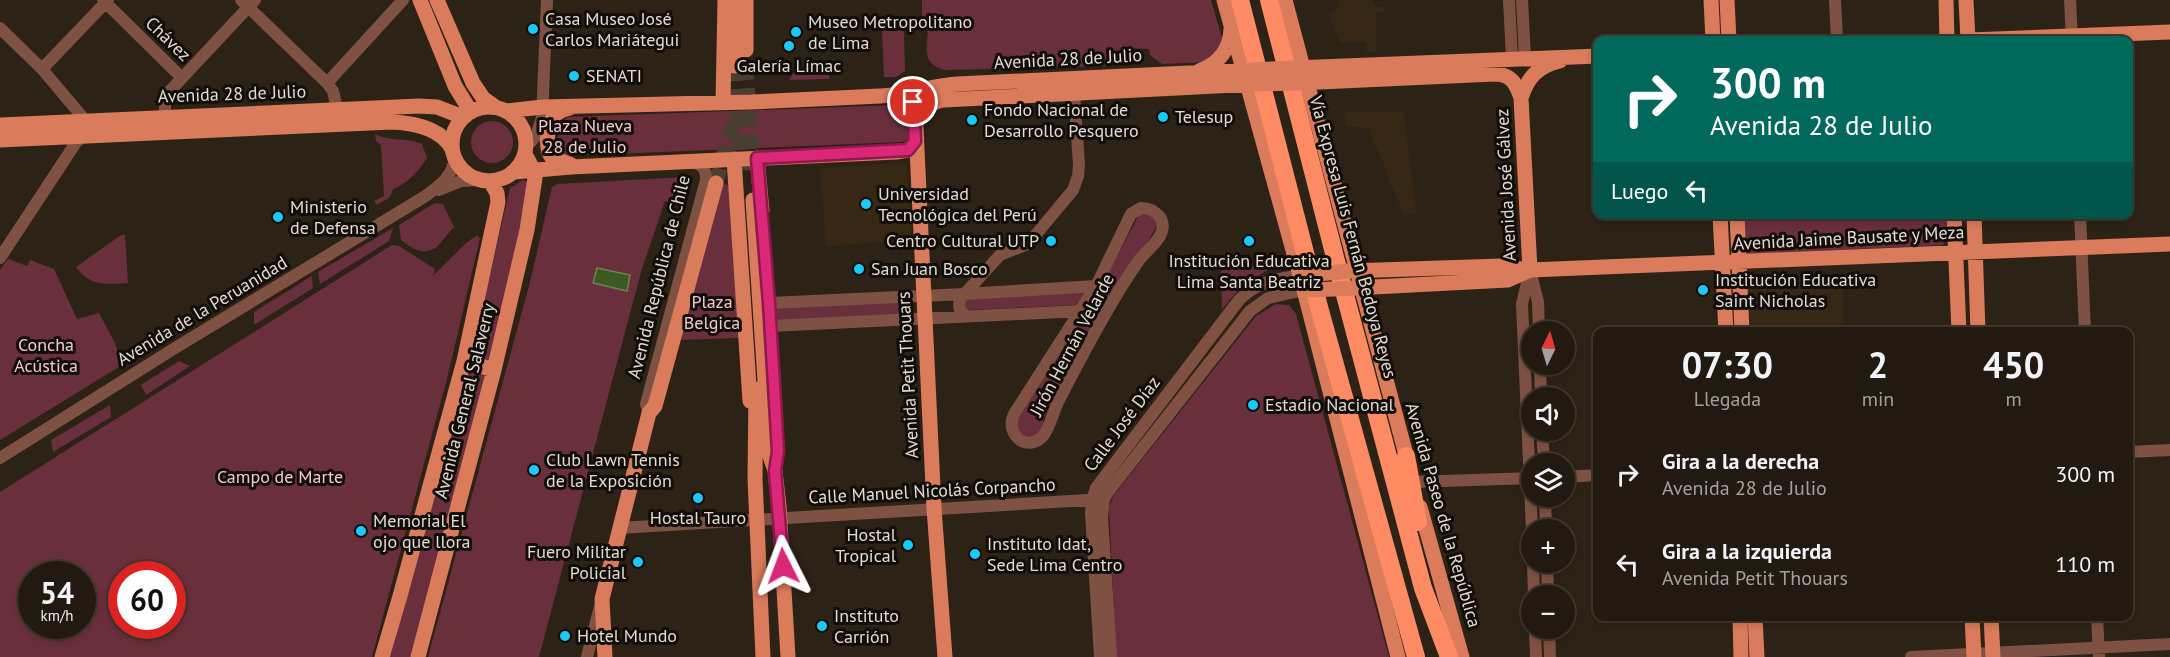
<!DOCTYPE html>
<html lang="es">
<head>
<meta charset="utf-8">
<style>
	:root { --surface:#221a10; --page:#2a2319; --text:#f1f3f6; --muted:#a2a19f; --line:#3f3830 }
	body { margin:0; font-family:"PT Sans",sans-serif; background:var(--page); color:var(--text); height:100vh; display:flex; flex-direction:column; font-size:22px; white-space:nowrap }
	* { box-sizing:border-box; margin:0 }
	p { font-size:20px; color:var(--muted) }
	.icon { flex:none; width:33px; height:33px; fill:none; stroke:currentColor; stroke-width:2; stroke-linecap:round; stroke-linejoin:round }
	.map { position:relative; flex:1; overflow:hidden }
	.side { position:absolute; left:1593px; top:327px; width:540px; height:294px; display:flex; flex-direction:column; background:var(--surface); border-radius:12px; box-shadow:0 3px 9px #0003,0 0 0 2px var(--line) }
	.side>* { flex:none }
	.banner { position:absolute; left:1593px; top:36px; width:540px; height:183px; border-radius:12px; box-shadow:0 3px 9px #0003,0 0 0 2px var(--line); background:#00695c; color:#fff; overflow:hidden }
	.needle { width:39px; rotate:5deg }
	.tools { position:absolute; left:1521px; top:321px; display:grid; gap:12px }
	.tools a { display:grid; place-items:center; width:54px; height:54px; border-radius:50%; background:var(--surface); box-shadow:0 3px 9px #0003,0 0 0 2px var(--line); font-size:30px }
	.speed { position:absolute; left:18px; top:561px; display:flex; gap:12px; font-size:30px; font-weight:700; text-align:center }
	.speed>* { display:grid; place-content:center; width:78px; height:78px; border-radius:50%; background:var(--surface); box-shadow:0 3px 9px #0003,0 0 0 2px var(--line); line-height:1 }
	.speed small { font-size:15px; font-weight:400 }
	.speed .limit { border:9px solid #d22; background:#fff; color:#111 }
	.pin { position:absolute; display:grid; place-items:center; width:51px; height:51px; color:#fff; margin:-26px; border:3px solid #fff; border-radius:50%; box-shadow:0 2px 6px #0007 }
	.me { position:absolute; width:66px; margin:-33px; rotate:357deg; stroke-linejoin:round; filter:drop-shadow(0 0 4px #0008) }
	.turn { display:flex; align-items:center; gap:21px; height:126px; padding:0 18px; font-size:27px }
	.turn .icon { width:78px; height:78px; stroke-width:2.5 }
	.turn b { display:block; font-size:42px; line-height:51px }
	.then { display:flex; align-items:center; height:57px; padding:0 18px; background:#0003; gap:12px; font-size:22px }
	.eta { display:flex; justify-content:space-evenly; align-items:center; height:102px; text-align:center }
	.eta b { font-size:36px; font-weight:800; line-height:42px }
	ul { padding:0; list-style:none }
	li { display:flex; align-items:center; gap:18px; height:90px; padding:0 18px }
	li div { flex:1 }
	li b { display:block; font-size:22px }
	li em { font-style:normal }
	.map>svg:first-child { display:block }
</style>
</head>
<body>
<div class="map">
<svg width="2170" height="657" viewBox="0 0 2170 657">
	<rect width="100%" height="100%" fill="#2d2216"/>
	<path fill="#372816" d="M1339,0H1372L1376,7H1384V12L1376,13V52H1367L1366,42H1340L1328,14L1336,11Z
		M1345,112H1404L1416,213L1404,215L1369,128L1345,126Z
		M900,163L907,167L912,240L826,246L820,168Z
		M1842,277L1844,331H1748L1746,280Z"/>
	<path fill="#6a2f3c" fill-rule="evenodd" d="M922,0H1211L1224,45L1210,62L1162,64L1150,55L1149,49L1127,48L1126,55L1108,66L945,70C921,64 927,48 928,28L922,27Z
		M904,30L905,71L896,77H884L882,31Z
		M815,65H829V79L789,80L796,69Z
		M897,105L905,106L908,112V138L902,142L568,156L559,154C556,144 557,122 568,117Z
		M471 142a21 21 0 1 1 42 0a21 21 0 1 1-42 0Z
		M375,134C390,142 407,137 422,144L427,158C419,171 407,184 393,189L390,197L377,205L374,201L384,196L381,145L376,141Z
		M685,177L688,179L685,207L665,201L641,272L539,657H428L530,282L552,187L556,184Z
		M523,180L527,182L529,188L493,358L411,657H389L467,374L510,188Z
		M721,184L730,185L739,338L678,340Z
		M435,203L443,204L454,227L436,248L424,252L412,248L401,240L399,225Z
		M1142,213L1155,217L1158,224L1043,420L1044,425L1039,435L1028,439L1016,430L1018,415L1024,410L1100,289L1139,215Z
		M1741,215H1946L1947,238L1943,245L1749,254L1742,251Z
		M393,228L389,241L320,284L318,272Z
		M121,235H125L128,283C105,284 91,287 76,267Z
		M477,235L480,238L448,375L372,657H0V492L392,245L399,246L435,269L433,276L465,244ZM32,574H82V626H32ZM122,574H172V626H122Z
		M8,259L27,266L30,260L54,269L77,319L99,313L115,343L119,356L127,362L0,440V270Z
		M1270,265L1271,268L1242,286L1222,309L1221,268Z
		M312,276L313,288L254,325V312Z
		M1088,291L1077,305L967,310L962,309L963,298Z
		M899,302L901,307L900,313L894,316L776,320L777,305Z
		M1276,304L1289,305L1296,314L1389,657H1116L1109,507L1114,495L1256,316Z
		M179,361L190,366L146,395L141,385Z
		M110,405L111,417L53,452L51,440Z"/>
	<path fill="#3c5922" stroke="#6e8057" stroke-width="1.5" d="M597,268L630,275L627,291L593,283Z"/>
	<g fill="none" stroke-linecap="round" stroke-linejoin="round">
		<path stroke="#483e32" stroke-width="15" stroke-dasharray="15 8" stroke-linecap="butt" d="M746,65L752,170
			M735,66L741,170
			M716,183L734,118"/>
		<path stroke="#7f5142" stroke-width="12" d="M103,0L182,78
			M241,0L327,83L333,91L337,109
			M1509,0L1512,59
			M1522,0L1525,58
			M1835,0L1837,40
			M2070,0L2072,40
			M0,28L42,69L85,120
			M42,69L108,0
			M327,83L403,0
			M165,117V102L168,93L255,0
			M526,147L536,136L542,118L547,0
			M439,190L461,181L481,180
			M1141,208C1153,208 1166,217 1162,231C1159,242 1147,250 1140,259C1133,268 1128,277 1122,286C1099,323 1078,363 1058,402C1053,413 1050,427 1043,436C1028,453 1004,435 1014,414L1096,286L1131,214Z
			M2080,214L2085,332
			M0,258L77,141L87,135
			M1530,270L1522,304L1532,530
			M1531,274L1538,302L1539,332
			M769,303L965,294L1096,286
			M966,316C959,311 958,307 960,299L1000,255L1028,244L1073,190L1078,176L1079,165L1074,93
			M770,326L1081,311
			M1540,364L1541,398
			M649,413L646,404L706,180C706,169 703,165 692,162
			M1542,430L1544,464
			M2128,452L2170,450
			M0,458L175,348L424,197C439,186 452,178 455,158
			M1564,477L1598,475
			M1413,482L1532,478
			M1545,496L1546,530
			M619,528L1104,499
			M1533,562L1534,596
			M1547,562L1548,596
			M2097,616L2099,656
			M1535,628L1536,657
			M1549,628L1550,657
			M587,657L600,606
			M1100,657L1091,513L1092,500L1096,488L1239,300C1256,283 1276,278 1300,276
			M1111,657L1102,517L1104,499L1108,492L1250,311L1268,298L1304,290
			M1911,657L2170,644"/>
		<path stroke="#da7b5b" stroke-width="15" d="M420,0L455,86L471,112
			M437,0L473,83L483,98L497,108
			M735,0V66
			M1224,0L1304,290L1398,657
			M1285,0L1409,466
			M1711,0L1713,40
			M1727,0L1729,40
			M1946,0L1947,40
			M1966,0L1968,40
			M1970,40L2170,32
			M746,50V0
			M1294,68L1598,56
			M1199,71C1218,64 1230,50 1231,29
			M1298,83L1494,74C1511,74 1516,83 1521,98L1530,270
			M908,93L913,102L916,128L934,508L945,657
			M1521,98C1528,77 1538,66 1560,61
			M723,103L725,0
			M452 144a37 37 0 1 1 74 0a37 37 0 1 1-74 0Z
			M505,111L543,107L751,102L880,96C906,95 930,86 957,84L1251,70
			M916,124C920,109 929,103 944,100L1255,84
			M0,125L419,106L437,107L463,117
			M0,140L392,122C414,123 441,128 452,149
			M757,158L762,211
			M734,159L750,401
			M570,164L552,158C545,149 546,123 556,114C560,111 565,109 570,108
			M514,172L571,167L896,152L908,150L915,141
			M753,200L770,456L775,471L779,506L788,657
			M1720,214L1726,332
			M1737,214L1742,332
			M1954,214L1959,332
			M1974,214L1978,332
			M1349,271L1501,266L1530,270L2170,244
			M1354,288L1508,280L1530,270
			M464,361L494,370
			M756,389L755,479L763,657
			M1420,507L1462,657
			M1740,616L1741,657
			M1755,616L1757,657
			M1972,616L1974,657
			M1991,616L1993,657
			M382,657L400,596L464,361L498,202L497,193L490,181
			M418,657L494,370L527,230L535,178L533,169L525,154
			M605,657L602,599L649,413L655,406L716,183"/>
		<path stroke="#fe8b64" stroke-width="18" d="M1240,0L1319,307L1416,657
			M1269,0L1336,261L1423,588L1449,657
			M1406,456L1418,522"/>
		<path stroke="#da7b5b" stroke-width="15" d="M1251,70L1294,68
			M1255,84L1298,83
			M1307,275L1349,271
			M1311,290L1354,288"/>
	</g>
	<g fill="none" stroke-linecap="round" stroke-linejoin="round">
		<defs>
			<path id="route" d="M783,566L775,471L778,451L769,303L757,158L908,150L915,141L913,102"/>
		</defs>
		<use href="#route" stroke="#8e194d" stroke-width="15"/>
		<use href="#route" stroke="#db2777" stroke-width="10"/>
	</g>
	<g fill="#1bc9fc" stroke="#110d08" stroke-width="2">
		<circle cx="533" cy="29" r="6"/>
		<circle cx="796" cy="32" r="6"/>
		<circle cx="789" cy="46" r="6"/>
		<circle cx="574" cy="76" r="6"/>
		<circle cx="1163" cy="117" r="6"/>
		<circle cx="972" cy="120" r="6"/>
		<circle cx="866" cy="204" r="6"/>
		<circle cx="278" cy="217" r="6"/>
		<circle cx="1051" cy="241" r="6"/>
		<circle cx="1249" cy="241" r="6"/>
		<circle cx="859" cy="269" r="6"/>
		<circle cx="1703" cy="290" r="6"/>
		<circle cx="1253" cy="405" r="6"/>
		<circle cx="534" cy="470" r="6"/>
		<circle cx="698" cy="498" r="6"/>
		<circle cx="361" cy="531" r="6"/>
		<circle cx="908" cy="545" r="6"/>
		<circle cx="975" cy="554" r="6"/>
		<circle cx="638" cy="562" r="6"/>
		<circle cx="822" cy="626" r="6"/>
		<circle cx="565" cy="636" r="6"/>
	</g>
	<g text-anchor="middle" stroke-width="6" stroke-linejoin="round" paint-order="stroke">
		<g font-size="18" fill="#e3dbd4" stroke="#110d08" text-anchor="start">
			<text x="545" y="25">Casa Museo José<tspan x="545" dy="21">Carlos Mariátegui</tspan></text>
			<text x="808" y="28">Museo Metropolitano<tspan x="808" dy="21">de Lima</tspan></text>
			<text x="789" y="72" text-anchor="middle">Galería Límac</text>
			<text x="586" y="82">SENATI</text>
			<text x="984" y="116">Fondo Nacional de<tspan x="984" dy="21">Desarrollo Pesquero</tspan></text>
			<text x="1175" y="123">Telesup</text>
			<text x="878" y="200">Universidad<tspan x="878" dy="21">Tecnológica del Perú</tspan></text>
			<text x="290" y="213">Ministerio<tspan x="290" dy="21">de Defensa</tspan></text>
			<text x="1039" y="247" text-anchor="end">Centro Cultural UTP</text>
			<text x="1249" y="267" text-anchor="middle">Institución Educativa<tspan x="1249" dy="21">Lima Santa Beatriz</tspan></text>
			<text x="871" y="275">San Juan Bosco</text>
			<text x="1715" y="286">Institución Educativa<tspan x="1715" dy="21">Saint Nicholas</tspan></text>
			<text x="1265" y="411">Estadio Nacional</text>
			<text x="546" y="466">Club Lawn Tennis<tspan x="546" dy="21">de la Exposición</tspan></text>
			<text x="698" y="524" text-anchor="middle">Hostal Tauro</text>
			<text x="373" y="527">Memorial El<tspan x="373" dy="21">ojo que llora</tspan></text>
			<text x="896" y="541" text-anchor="end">Hostal<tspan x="896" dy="21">Tropical</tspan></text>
			<text x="987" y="550">Instituto Idat,<tspan x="987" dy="21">Sede Lima Centro</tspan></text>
			<text x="626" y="558" text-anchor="end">Fuero Militar<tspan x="626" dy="21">Policial</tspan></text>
			<text x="834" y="622">Instituto<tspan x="834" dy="21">Carrión</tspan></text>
			<text x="577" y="642">Hotel Mundo</text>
		</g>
		<g font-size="18" fill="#e3dbd4" stroke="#110d08">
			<text transform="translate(168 39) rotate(44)" y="6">Chávez</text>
			<text transform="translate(1068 59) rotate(-3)" y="6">Avenida 28 de Julio</text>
			<text transform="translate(232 94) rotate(-2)" y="6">Avenida 28 de Julio</text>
			<text transform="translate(1506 185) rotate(-93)" y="6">Avenida José Gálvez</text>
			<text transform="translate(1353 237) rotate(75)" y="6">Vía Expresa Luis Fernán Bedoya Reyes</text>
			<text transform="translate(1849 238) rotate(-3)" y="6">Avenida Jaime Bausate y Meza</text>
			<text transform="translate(659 277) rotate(-76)" y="6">Avenida República de Chile</text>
			<text transform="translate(202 311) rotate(-31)" y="6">Avenida de la Peruanidad</text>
			<text transform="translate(1072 345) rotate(-62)" y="6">Jirón Hernán Velarde</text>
			<text transform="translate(908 375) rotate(-93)" y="6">Avenida Petit Thouars</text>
			<text transform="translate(465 401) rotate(-76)" y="6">Avenida General Salaverry</text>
			<text transform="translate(1122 424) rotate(-53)" y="6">Calle José Díaz</text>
			<text transform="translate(932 491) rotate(-3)" y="6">Calle Manuel Nicolás Corpancho</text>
			<text transform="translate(1443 515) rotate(74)" y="6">Avenida Paseo de la República</text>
		</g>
		<g font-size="18" fill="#f3c9cf" stroke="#110d08">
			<text x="585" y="132">Plaza Nueva<tspan x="585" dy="21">28 de Julio</tspan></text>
			<text x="712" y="308">Plaza<tspan x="712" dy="21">Belgica</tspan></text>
			<text x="46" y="351">Concha<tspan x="46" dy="21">Acústica</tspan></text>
			<text x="280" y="483">Campo de Marte</text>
		</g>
	</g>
</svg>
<div class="tools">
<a><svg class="needle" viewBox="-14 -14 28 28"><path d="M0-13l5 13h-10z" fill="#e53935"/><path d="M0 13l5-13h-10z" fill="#a2a19f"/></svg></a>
<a><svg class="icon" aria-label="sound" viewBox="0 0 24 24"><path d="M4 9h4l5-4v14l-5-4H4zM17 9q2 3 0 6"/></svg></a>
<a><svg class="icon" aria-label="layers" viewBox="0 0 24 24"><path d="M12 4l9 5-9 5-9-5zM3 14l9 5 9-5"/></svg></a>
<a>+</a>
<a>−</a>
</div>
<div class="speed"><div>54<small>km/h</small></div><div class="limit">60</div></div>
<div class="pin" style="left:913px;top:102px;background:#d93025"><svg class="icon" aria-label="arrive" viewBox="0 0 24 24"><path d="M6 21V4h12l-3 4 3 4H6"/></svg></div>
<svg class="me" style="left:783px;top:566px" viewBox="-20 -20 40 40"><path d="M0-17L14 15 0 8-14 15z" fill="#db2777" stroke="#fff" stroke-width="4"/></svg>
<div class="banner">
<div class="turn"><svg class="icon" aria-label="right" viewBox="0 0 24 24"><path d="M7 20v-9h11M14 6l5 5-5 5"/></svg><div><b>300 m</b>Avenida 28 de Julio</div></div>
<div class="then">Luego<svg class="icon" aria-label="left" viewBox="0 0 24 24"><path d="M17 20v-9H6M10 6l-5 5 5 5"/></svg></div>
</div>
<section class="side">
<div class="eta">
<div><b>07:30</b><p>Llegada</p></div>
<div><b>2</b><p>min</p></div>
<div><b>450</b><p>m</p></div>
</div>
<ul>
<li><svg class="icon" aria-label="right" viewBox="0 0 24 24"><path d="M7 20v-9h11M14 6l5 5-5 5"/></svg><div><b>Gira a la derecha</b><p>Avenida 28 de Julio</p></div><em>300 m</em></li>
<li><svg class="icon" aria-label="left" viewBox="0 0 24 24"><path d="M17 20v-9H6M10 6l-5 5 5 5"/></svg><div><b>Gira a la izquierda</b><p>Avenida Petit Thouars</p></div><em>110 m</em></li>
</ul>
</section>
</div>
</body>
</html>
